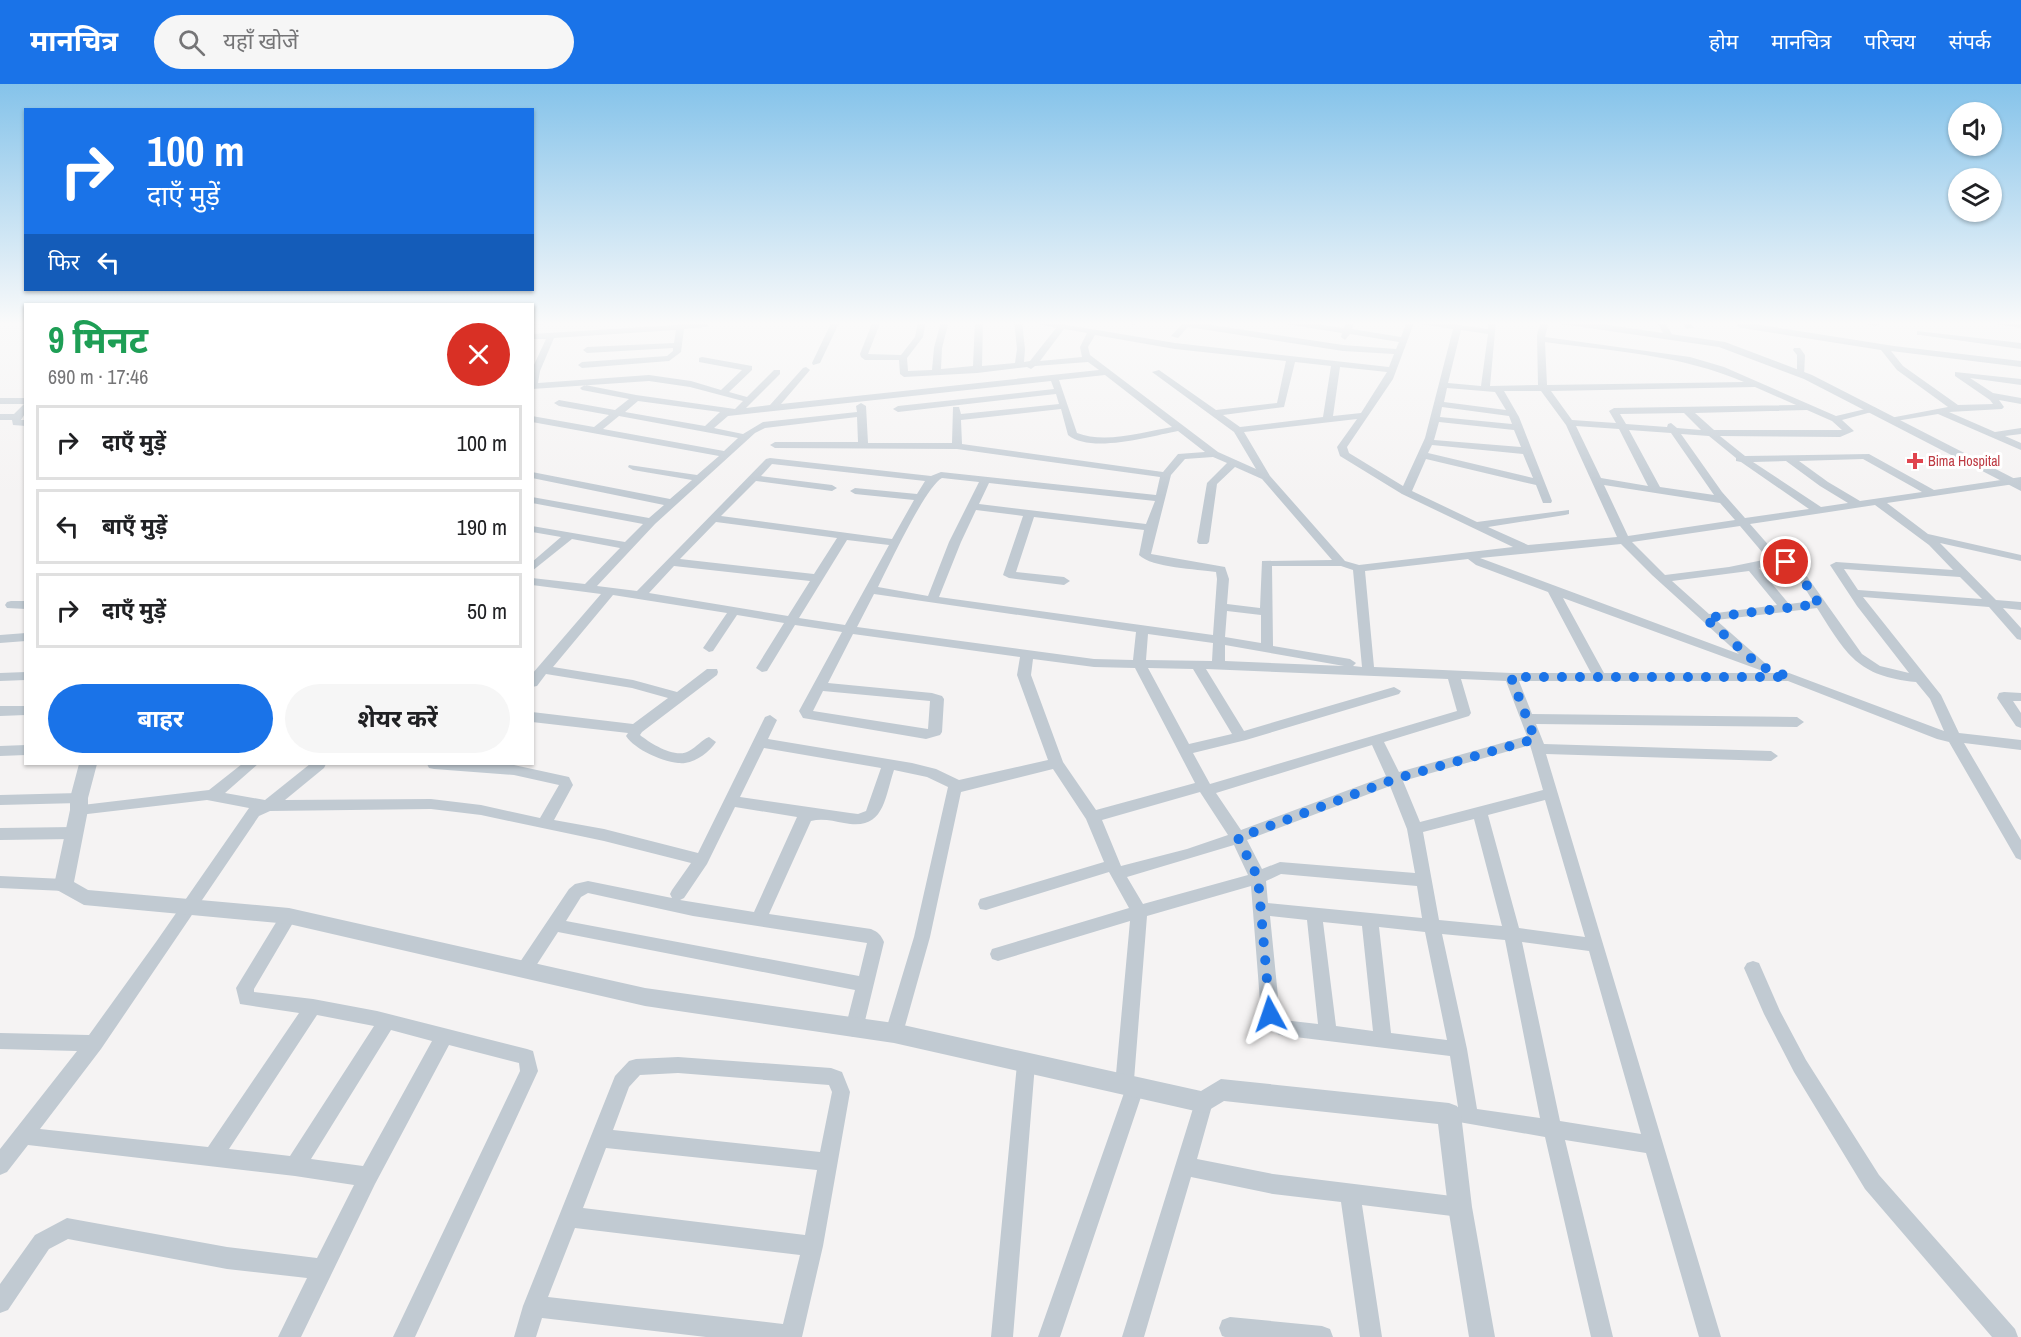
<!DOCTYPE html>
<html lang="hi">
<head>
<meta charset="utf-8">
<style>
	:root { --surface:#fff; --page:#f6f6f6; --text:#202124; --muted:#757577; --line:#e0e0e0; --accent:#1a73e8 }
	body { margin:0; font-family:"Archivo Narrow","Noto Sans Devanagari",sans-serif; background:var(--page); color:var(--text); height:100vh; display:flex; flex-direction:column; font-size:22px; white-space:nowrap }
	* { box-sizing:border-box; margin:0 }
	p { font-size:20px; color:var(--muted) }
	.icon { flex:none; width:33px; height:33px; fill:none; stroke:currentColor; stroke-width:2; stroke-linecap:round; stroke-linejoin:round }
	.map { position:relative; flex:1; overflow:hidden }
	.panel { position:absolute; left:24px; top:219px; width:510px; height:462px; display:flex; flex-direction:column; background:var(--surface); border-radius:0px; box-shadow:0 2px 4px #0004 }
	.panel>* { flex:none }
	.hud { position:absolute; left:24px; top:24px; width:510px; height:183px; border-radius:0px; box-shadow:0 2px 4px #0004; background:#1a73e8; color:#fff; overflow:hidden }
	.tools { position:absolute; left:1948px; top:18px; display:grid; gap:12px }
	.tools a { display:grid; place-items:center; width:54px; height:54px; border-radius:50%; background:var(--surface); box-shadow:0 2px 4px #0004; font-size:30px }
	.pin { position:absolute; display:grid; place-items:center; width:51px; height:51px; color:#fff; margin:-26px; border:3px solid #fff; border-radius:50%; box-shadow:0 2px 6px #0007 }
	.me { position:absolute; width:66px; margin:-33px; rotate:355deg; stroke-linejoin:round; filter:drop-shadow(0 0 4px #0008) }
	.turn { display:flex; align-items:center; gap:21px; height:126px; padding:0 24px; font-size:27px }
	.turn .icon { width:78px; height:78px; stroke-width:2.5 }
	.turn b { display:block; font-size:42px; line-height:51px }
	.then { display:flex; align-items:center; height:57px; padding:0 24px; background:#0003; gap:12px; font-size:22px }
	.round { display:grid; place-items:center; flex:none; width:63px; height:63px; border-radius:32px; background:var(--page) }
	.head { display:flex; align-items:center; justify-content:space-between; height:102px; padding:0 24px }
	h1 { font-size:36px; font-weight:700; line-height:45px; color:#1e9e55 }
	.button { display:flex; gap:12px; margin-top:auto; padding:12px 24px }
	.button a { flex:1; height:69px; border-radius:36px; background:var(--accent); color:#fff; font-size:24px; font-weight:700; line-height:69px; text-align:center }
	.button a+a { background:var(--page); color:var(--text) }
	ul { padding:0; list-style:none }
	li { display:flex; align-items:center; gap:18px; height:75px; margin:0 12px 9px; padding:0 12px; border:3px solid var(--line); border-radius:0px }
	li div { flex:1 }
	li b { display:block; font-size:22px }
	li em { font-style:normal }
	header { display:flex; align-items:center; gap:36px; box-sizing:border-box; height:84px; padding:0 30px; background:var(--accent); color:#fff }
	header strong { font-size:28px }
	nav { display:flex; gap:33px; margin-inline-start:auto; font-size:21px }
	.search { width:420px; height:54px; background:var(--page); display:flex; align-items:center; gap:15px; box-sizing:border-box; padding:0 21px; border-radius:33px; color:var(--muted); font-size:22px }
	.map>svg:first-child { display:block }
</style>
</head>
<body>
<header>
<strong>मानचित्र</strong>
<div class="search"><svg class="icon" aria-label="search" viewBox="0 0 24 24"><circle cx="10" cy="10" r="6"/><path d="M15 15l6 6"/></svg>यहाँ खोजें</div>
<nav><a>होम</a><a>मानचित्र</a><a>परिचय</a><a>संपर्क</a></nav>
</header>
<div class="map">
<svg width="2021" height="1253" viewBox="0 0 2021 1253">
	<rect width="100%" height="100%" fill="#f5f3f3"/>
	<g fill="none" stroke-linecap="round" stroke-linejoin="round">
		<path fill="#c1cad2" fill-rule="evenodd" d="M532,237H560L532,242Z
			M832,237H840L820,279L813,281L812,279Z
			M873,237H881L868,270L901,271L915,253L918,237H926L923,253L907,274L908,287L932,286L934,264L941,237H949L942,264L941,285L973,282L975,237H983L982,282L1015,279L1017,265L1014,237H1022L1025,265L1024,278L1030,277L1056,244L1026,237H1043L1175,259L1389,283L1394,270L1343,267L1188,243L1178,254L1171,252L1185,237H1193L1192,238L1343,261L1396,265L1399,258L1350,250L1345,256L1341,253L1342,249L1279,239L1275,237H1294L1344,244L1347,237H1355L1352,245L1401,253L1407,237H1430L1488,245V237H1496L1490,302L1538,301L1537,251L1541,237H1549L1545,253L1690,273L1724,283L1836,332L1874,323L1879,326L1842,336L1854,347L1840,353L1720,352L1745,372L1869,370L1934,406L2021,393V399L1887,419L1928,450L2021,471V477L1940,459L1996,516L2021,518V526L2003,524L2021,544V556L2017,555L1989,523L1863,513L1941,611L1959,649L2021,656V666L1964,659L2021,756V776L2016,774L1949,658L1937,655L1788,597H1519L1532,630L1797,633L1804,638L1797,643L1536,640L1544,660L1771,667L1778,672L1771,677L1546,670L1721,1253H1699L1646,1069L1565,1056L1613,1253H1591L1545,1053L1453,1037L1450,1031L1453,1025L1458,1023L1450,972L1279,951L1266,943L1261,930L1251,802L1147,832L1134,996L1142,998L1144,1004L1060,1253H1038L1124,1009L1117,1007L1115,1001L1130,837L998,877L992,875L990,870L992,865L1129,824L1109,788L986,826L980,825L978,820L980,815L1104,778L1086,735L1053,685L961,708L930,853L903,949L900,955L894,957L888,955L885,949L914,853L948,703L927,693L894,686C884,716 884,747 844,739C833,737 822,734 811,737L769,830L871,845C878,848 881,851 884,858L863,945L860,951L854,953L848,951L845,945L855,906L558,848L530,891L524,893L518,891L515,886L518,881L569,805L575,800L588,797L672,814L670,810L672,806L691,779L604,757L481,731L431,725L270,727L259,732L101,965L40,1045L208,1063L299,929L240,920L236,904L283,827L289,825L295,827L297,832L254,905V908L313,915L377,927L527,965L533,967L538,987L415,1253H393L520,987L519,979L449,961L375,1100L301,1253H278L307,1194L227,1185L68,1155L49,1165L8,1226L0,1229V1200L35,1151L67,1134L227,1163L317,1174L354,1101L295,1092L28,1061L7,1088L0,1091V1065L77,967L0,965V949L89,951L156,858L249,724L207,716L79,731L74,730L72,726L74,722L209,706L242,680H258L225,709L265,716L310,680H326L324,684L285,716L431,715L481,721L540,734L559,701L514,691L434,685L429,684L427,680L514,681L569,693L573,701L554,736L604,745L698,769L765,633L770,631L777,636L768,655L912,679L936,685L959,696L1048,676L1017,591L1020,573L853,550L828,599L932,609L942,612L944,615L942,648L940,651L926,655L803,634L799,627L842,548L795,541L767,587L762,588L756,584L784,539L737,531L713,567L709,568L703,564L727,529L613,511L553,583L633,596L677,608L707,585H717L718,588L717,591L642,648L640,651C651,660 676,675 689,667C697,663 701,656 709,653L716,658C709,668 698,677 685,679C668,681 635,666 626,652L628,649L532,638V628L633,640L668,614L632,604L546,590L537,602L532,603V590L601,510L532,501V494L585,500L620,464L572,455L532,487V478L561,453L532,448V442L625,458L643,440L532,419V413L649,434L664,421L532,394V388L670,415L692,396L633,386L628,383L629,381L697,391L719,372L532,338V332L594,343L609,331L559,322L554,319L559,316L615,326L629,315L582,306L580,304L585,301L636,311L735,325L743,317L690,303L649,297L532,305V285L546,255H532V250L708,239V243H705L684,245L681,268L669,277L582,284L578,281L582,278L667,272L673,267V264L587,269L583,266L587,263L674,259L676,246L554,254L540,287L538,299L649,291L691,297L721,306L742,286L699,278V274L702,273L752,282V286L729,308L747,313L774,286H780V290L746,324L770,321L803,284L806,283L810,286L781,320L1099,286L1088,278L1035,282L1031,285L1027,283L977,289L904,293L900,290L899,276H865L861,273L860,270ZM1414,239L1453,245L1425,354L1403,402L1349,369L1347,363L1393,295ZM1064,245L1087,249L1080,263L1082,273L1040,277ZM1461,246L1488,250L1481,302L1448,299ZM1095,251L1175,265L1286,277L1277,319L1216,326L1159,286L1152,288L1234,348L1256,385L1218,368L1090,271L1088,263ZM1545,258C1612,267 1682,271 1744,298L1547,301ZM1295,278L1331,282L1323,333L1240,343L1223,331L1284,323ZM1340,283L1387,288L1361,329L1333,332ZM1105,291L1172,343C1144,348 1105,360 1077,349L1059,296ZM1051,297L1054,305L898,322L893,325L898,328L1056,310L1059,320L961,330L959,323H953L952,359H868L866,322L861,319L856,322L857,328L763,338L743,350L714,344L728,332ZM1755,303L1796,321L1614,324L1609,327L1616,339L1572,336L1551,307ZM1447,304L1495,308L1506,326L1444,318ZM1504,307H1541L1566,341L1617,453L1528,461L1488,443L1565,431L1569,430V426L1477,438L1412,407L1426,375L1536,401L1543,419H1551L1552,417L1519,333ZM638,317L720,328L705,342L625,328ZM1442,323L1509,332L1512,340L1440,333ZM1061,325L1068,351C1091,370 1151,352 1178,347L1205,368L1178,370L1163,388L962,360L961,336ZM1807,326L1832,337L1842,346H1714L1695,329ZM1684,329L1701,346L1677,344L1671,339L1668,340L1667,343L1626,340L1620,330ZM619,332L738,354L724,367L603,345ZM857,333L858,358H775L770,361L775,364L957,365L1160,393L1156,411L941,388L931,392L770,374L766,375L637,507L597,502L655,440L755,349L765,344ZM1357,335L1337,363L1340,372L1402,410L1513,463L1359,481L1345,477L1270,392L1244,348ZM1439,338L1514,346L1521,363L1434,356ZM1576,342L1619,345L1648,402L1601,394ZM1629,346L1671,349L1714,411L1660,403ZM1681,350L1709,352L1736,374V377L1741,378L1809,425L1745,434L1722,408ZM1432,361L1523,370L1533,394L1428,369ZM1213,373L1227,379L1207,399L1197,458L1199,460H1207L1209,458L1217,400L1235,383L1262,395L1332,476L1262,477L1260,524L1227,520L1229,495L1225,483L1151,470L1171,391L1185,375ZM1863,375L1922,408L1860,417L1828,398L1799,377ZM1786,377L1820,402L1848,419L1821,423L1753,378ZM772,380L925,397L917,410L855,404L850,407L855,410L914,416L892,455L721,432L756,397L832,407L837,404L832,401L761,392ZM942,394L979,398L949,458L928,512L878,503C888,483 926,402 942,394ZM989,399L1155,417L1146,440L979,420ZM1604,401L1720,419L1735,436L1628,452ZM1875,421L1929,461L1953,486L1836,478L1830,481L1857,522L1909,589L1880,582L1862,570L1806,491L1796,480L1779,473L1750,440ZM976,426L1023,432L1003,491L1009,494L1064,501L1070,497L1064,493L1016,488L1034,433L1144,446L1139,471C1152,484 1197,485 1216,488L1217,495L1213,551L939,513L961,458ZM716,438L837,454L814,490L680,475ZM1740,442L1768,475L1729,483L1665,491L1632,458ZM847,456L889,461L845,541L799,534ZM1621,460L1652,491L1739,570L1480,474ZM1468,475L1476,481L1548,508L1591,589H1511L1374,583L1365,487ZM1773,480C1792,480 1804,503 1813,517L1789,520L1759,484ZM674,482L810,497L788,532L649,509ZM1272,482H1341L1353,486L1362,583L1353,582L1356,579L1350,575L1273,562ZM1844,485L1960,493L1982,515L1858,506ZM1749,487L1777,521L1709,530L1672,497ZM874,510L1136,548L1133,576L1094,575L857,543ZM1563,514L1760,586L1765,585L1766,582L1765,579L1716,536L1817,524C1847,571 1857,592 1916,598L1930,615L1944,647L1789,589H1604ZM1227,527L1261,531V559L1225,553ZM1148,550L1213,559L1212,577L1146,576ZM1225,561L1344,582L1225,577ZM1033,575L1094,583L1135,584L1195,699L1096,726L1063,678L1031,591ZM1148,584L1193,585L1232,650L1189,660ZM1206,585L1448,595L1457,627L1210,700L1193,669L1246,656L1399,610L1401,607L1394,603L1244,647ZM1461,595L1506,597L1527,652L1399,688L1384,658L1469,632L1471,629ZM823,607L930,617L928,645L813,627ZM1372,661L1386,692L1241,746L1216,709ZM1530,661L1543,706L1420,738L1403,697ZM764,664L881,684L866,727L858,730L850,729L740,713ZM1390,702L1407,745L1415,789L1280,778L1262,785L1247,756ZM1200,708L1228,751L1187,765L1121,782L1102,736ZM1545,716L1585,853L1519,844L1488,731ZM735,723L797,733L754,828L680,816L684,814L707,780ZM1474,735L1502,842L1439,836L1423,748ZM1234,761L1248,791L1143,820L1127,793ZM1281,790L1417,802L1422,834L1268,819L1266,797ZM588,809L693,832L867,859L859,892L566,837L581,813ZM1270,832L1307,836L1318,940L1283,936L1280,933ZM1323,838L1362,842L1373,947L1336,942ZM1379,843L1425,848L1447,956L1391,949ZM1442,850L1505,856L1540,1034L1477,1025L1467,965ZM1522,858L1589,867L1641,1050L1560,1037ZM317,931L374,942L290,1072L229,1065ZM391,946L432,957L363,1082L311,1075Z
			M1132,237H1140L1135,241H1132Z
			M1656,237H1664L1673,252L1672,254H1666Z
			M1681,237H1689L1694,243L1687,245Z
			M1736,237L1894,262L2021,277V283L1891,267L1903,282L1958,321L1993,320L1990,316L1955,292V288L2021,295V301L1970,294L1993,309L2021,314V320L1999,316L2004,323L2002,325L1949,328L1995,348L2021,344V350L2005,352L2021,359V366L1938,330L1890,338V334L1948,323L1897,286L1881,266L1748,245L1738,243Z
			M1851,237H1871L1880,240L1876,242Z
			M1986,237L2021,240V244L1990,239Z
			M1917,247L2021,259V265L1920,251H1917Z
			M1794,264H1800L1805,271L1804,292L1797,290V271L1793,266Z
			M0,314H26V328L21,336H26V342L13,341L12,336H0V330H14L24,320H0Z
			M11,517H26V525L7,524L5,521L7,518Z
			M26,549V557L0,559V551Z
			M26,588V596L0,597V589Z
			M2004,608L2021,609V617H2013L2021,629V644L2016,642L1997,614L1999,609Z
			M0,622H26V631L0,632Z
			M26,661V671L0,672V662Z
			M79,709L84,710L86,714L84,718L79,719L0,721V711Z
			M74,743L79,745L82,749L79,753L74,755L0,756V744Z
			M0,792L64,795L70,797L72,801L70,805L64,807L0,804Z
			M1753,877L1759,879L1780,927L1806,976L1879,1091L2015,1245L2018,1253H1992L1865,1105L1794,988L1764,930L1744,884L1747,879Z
			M1026,972L1032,974L1035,980L1013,1253H991L1017,980L1020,974Z
			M678,973L831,984L842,988L850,1008L823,1162L802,1253H706L542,1234L536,1253H514L523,1222L615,992L629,977L636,975ZM678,989L829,1001L832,1008L820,1068L613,1046L629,1003L640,991ZM606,1064L817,1086L805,1151L583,1124ZM575,1144L800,1171L783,1240L548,1213Z
			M1204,1009L1211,1012L1213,1018L1197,1075L1273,1090L1460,1113L1467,1116L1470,1123L1467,1130L1460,1133L1362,1121L1382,1253H1360L1341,1118L1273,1110L1191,1093L1144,1253H1122L1195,1018L1197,1012Z
			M1230,1233L1322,1242L1330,1245L1333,1253H1225L1222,1252L1219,1244L1222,1236Z"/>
		<path fill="#c1cad2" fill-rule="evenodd" d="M1556,237H1581L1725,258L1812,291L2021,398V407L1804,295L1719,263L1561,240Z
			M79,680H97L88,714V726L74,798L88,806L289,824L645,904L894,939L1201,1007L1221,995L1449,1019L1457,1022L1461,1030L1472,1123L1495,1253H1469L1448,1123L1438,1040L1224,1017L1204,1029L894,959L645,922L289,840L84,821L57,806L54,801L70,726V714Z"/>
	</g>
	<linearGradient id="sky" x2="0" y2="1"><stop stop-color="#85c3ea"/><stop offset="0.58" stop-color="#fafafa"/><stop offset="1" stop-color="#fafafa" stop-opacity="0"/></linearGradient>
	<rect width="2021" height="412" fill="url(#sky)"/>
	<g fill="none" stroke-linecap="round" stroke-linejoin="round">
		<path stroke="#1a73e8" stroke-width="10" stroke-dasharray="0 18" d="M1270,930L1258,794L1238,754L1395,695L1535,655L1511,593H1789L1760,582L1705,534L1819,520L1798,488L1786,478"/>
	</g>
	<path fill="#e0444e" stroke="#fff" stroke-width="2" d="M1912 368h6v6h6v6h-6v6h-6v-6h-6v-6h6z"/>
	<g text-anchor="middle" stroke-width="6" stroke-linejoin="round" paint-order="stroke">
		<g font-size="14" fill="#be3a42" stroke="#fff" text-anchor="start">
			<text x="1928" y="382">Bima Hospital</text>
		</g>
	</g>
</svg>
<div class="tools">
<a><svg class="icon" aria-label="sound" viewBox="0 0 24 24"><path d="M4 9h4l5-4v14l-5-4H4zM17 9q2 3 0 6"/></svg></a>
<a><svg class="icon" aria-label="layers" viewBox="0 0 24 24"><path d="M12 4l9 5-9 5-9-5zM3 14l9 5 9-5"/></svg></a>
</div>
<div class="pin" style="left:1786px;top:478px;background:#d93025"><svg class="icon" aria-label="arrive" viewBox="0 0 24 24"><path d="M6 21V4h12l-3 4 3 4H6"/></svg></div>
<svg class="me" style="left:1270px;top:930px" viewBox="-20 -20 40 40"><path d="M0-17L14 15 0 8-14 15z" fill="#1a73e8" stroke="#fff" stroke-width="4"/></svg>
<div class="hud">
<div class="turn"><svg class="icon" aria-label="right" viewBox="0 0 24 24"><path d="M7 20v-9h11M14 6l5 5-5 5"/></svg><div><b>100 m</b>दाएँ मुड़ें</div></div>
<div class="then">फिर<svg class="icon" aria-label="left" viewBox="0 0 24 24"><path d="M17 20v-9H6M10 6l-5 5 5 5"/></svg></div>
</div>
<section class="panel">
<div class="head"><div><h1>9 मिनट</h1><p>690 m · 17:46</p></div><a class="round" style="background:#d93025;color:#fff"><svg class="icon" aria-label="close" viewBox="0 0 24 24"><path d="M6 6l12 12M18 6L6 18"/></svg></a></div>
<ul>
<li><svg class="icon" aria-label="right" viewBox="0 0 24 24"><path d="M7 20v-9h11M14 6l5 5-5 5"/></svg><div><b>दाएँ मुड़ें</b></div><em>100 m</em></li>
<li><svg class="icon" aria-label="left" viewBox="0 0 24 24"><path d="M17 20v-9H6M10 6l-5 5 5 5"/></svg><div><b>बाएँ मुड़ें</b></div><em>190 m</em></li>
<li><svg class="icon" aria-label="right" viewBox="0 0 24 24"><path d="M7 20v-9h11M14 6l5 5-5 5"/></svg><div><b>दाएँ मुड़ें</b></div><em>50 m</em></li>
</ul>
<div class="button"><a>बाहर</a><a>शेयर करें</a></div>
</section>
</div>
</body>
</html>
